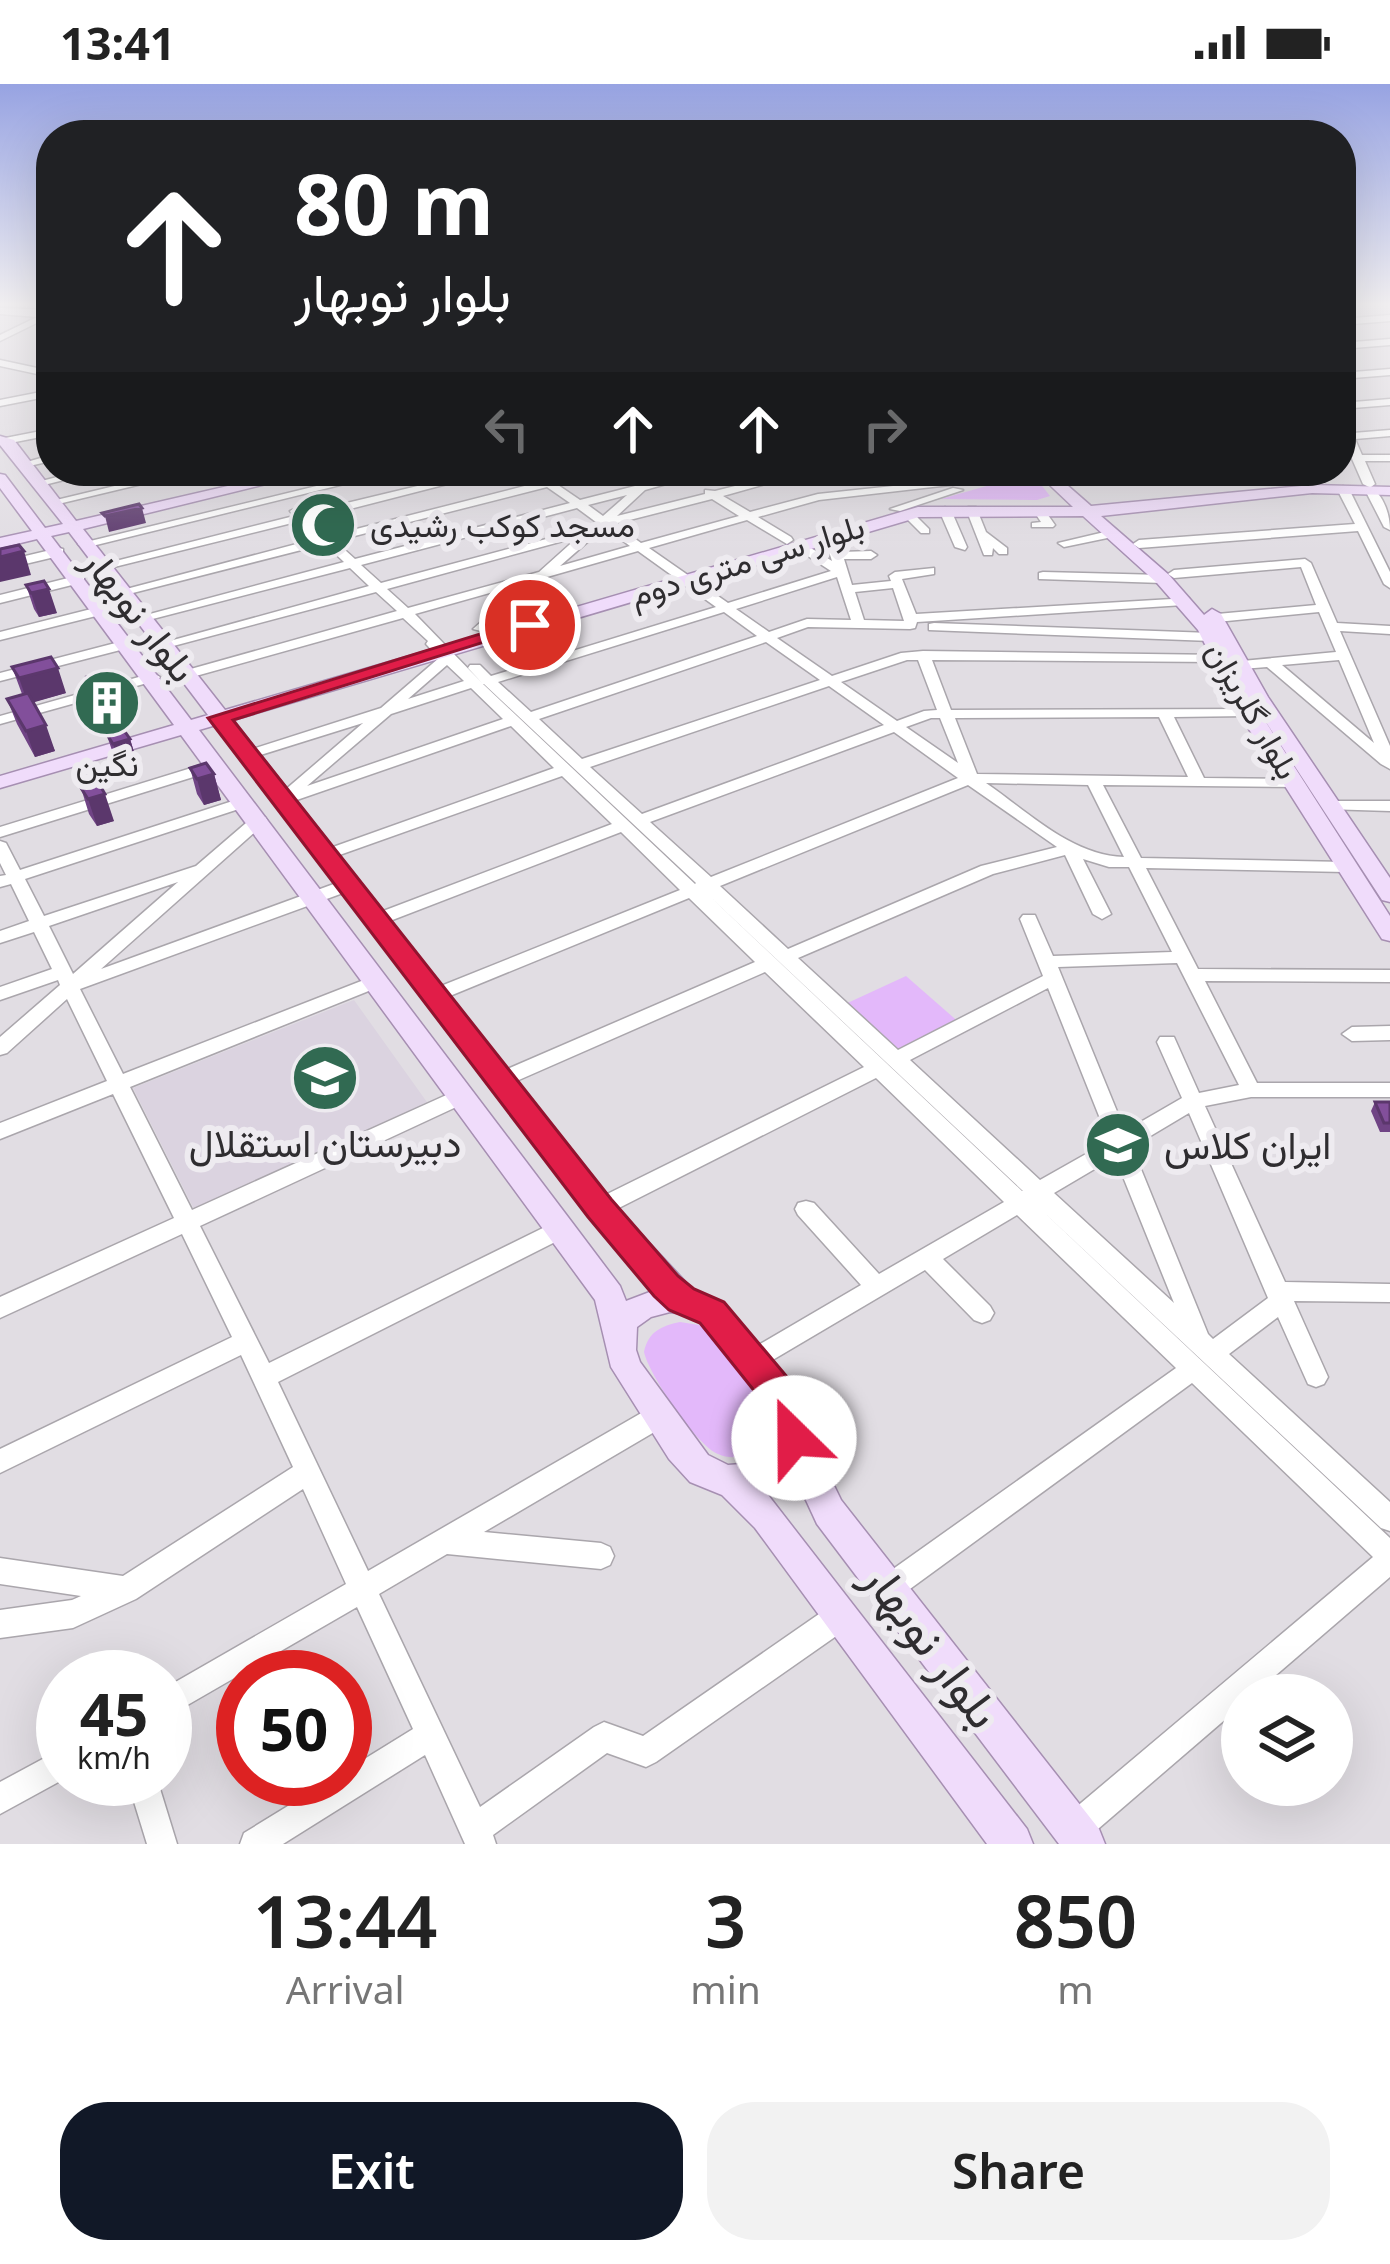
<!DOCTYPE html>
<html lang="en">
<head>
<meta charset="utf-8">
<style>
	:root { --surface:#fff; --page:#f2f2f2; --text:#222; --muted:#767676; --accent:#111827 }
	body { margin:0; font-family:"Noto Sans",Vazirmatn,sans-serif; background:var(--page); color:var(--text); height:100vh; display:flex; flex-direction:column; font-size:45px; white-space:nowrap }
	* { box-sizing:border-box; margin:0 }
	p { font-size:39px; color:var(--muted) }
	.icon { flex:none; width:66px; height:66px; fill:none; stroke:currentColor; stroke-width:2; stroke-linecap:round; stroke-linejoin:round }
	.map { position:relative; height:1760px; overflow:hidden }
	.side { display:flex; flex-direction:column; background:var(--surface); flex:1 }
	.side>* { flex:none }
	.top-card { position:absolute; left:36px; top:36px; width:1320px; height:366px; border-radius:48px; box-shadow:0 12px 48px #0002; background:#202124; color:#fff; overflow:hidden }
	.buttons { position:absolute; left:1221px; top:1590px; display:grid; gap:24px }
	.buttons a { display:grid; place-items:center; width:132px; height:132px; border-radius:50%; background:var(--surface); box-shadow:0 12px 48px #0002; font-size:60px }
	.speed { position:absolute; left:36px; top:1566px; display:flex; gap:24px; font-size:60px; font-weight:700; text-align:center }
	.speed>* { display:grid; place-content:center; width:156px; height:156px; border-radius:50%; background:var(--surface); box-shadow:0 12px 48px #0002; line-height:1 }
	.speed small { font-size:30px; font-weight:400 }
	.speed .limit { border:18px solid #d22; background:#fff; color:#111 }
	.pin { position:absolute; display:grid; place-items:center; width:102px; height:102px; color:#fff; margin:-51px; border:6px solid #fff; border-radius:50%; box-shadow:0 3px 12px #0007 }
	.me { position:absolute; width:132px; margin:-66px; rotate:337deg; stroke-linejoin:round; filter:drop-shadow(0 0 9px #0008) }
	.turn { display:flex; align-items:center; gap:42px; height:252px; padding:0 60px; font-size:54px }
	.turn .icon { width:156px; height:156px; stroke-width:2.5 }
	.turn b { display:block; font-size:84px; line-height:102px }
	.lanes { display:flex; align-items:center; height:114px; padding:0 60px; background:#0003; justify-content:center; gap:60px; direction:ltr }
	.lanes .off { opacity:.35 }
	.eta { display:flex; justify-content:space-evenly; align-items:center; height:204px; text-align:center }
	.eta b { font-size:72px; font-weight:600; line-height:84px }
	.primary-button { display:flex; gap:24px; margin-top:auto; padding:24px 60px }
	.primary-button a { flex:1; height:138px; border-radius:48px; background:var(--accent); color:#fff; font-size:48px; font-weight:600; line-height:138px; text-align:center }
	.primary-button a+a { background:var(--page); color:var(--text) }
	.status { display:flex; justify-content:space-between; align-items:center; height:84px; padding:0 60px; background:var(--surface); direction:ltr }
	.status svg { height:33px; fill:currentColor }
	.map>svg:first-child { display:block }
</style>
</head>
<body>
<div class="status"><b>13:41</b><svg viewBox="0 0 49 12"><path d="M0 12V9h3v3zM5 12V6h3v6zM10 12V3h3v9zM15 12V0h3v12zM26 1h20v11H26zM47 4h2v5h-2z"/></svg></div>
<div class="map">
<svg width="1390" height="1760" viewBox="0 0 1390 1760">
	<rect width="100%" height="100%" fill="#e1dde3"/>
	<path fill="#dbd3e0" d="M354,916L429,1021L194,1125L133,1004Z"/>
	<path fill="#e3b8fa" d="M1032,389L1050,412L1037,416L941,415Z
		M906,892L962,941L898,974L841,922Z
		M680,1238L699,1241L710,1250C734,1282 792,1329 756,1367C744,1373 731,1376 718,1370C697,1362 649,1291 644,1268C648,1248 661,1242 680,1238Z"/>
	<g fill="none" stroke-linecap="round" stroke-linejoin="round">
		<defs>
			<path id="minor" d="M0,224L51,226V232L0,257V251L37,233L0,230Z
				M1390,231V237L1341,241V235Z
				M1390,255V261L1341,265V259Z
				M0,276L51,287V293L0,282Z
				M1390,285V291L1341,295V289Z
				M51,306V312L0,322V316Z
				M1390,315V321L1341,325V319Z
				M1341,330L1346,333L1353,349L1390,346V352L1355,355L1362,371H1390V377H1365L1375,400L1371,403C1384,412 1390,431 1390,446L1384,443L1365,406L1369,403L1363,400L1342,352Z
				M51,345V351L0,361V355Z
				M51,371V377L25,383L20,380Z
				M80,387H100L40,402L34,399Z
				M177,387H196L54,421L48,418Z
				M378,387H397L84,464L78,460Z
				M480,387H498L311,435L329,452L540,398L526,387H538L551,396L585,387H603L558,401L580,416L694,387H712L645,406L617,432L705,410V406L715,407L795,387L805,389L723,412L750,428L818,410L1015,389V393L1011,394L819,416L758,433L791,453L793,456L787,460L747,436L649,464L728,519L831,487L791,461L801,458L832,477L824,452L830,448L836,452L841,468L871,467L877,471L871,475H844L852,501L891,497L889,492L895,488L934,484V490L902,495L916,530L1189,514V520L1184,521L917,538L915,544L910,545L808,543L777,554L832,592L901,569L923,567L1223,571L1225,574L1218,578L932,576L951,626L1253,625L1255,628L1248,632L1174,633L1204,694L1295,695L1303,700L1300,703L1103,701L1141,774L1346,778L1354,783L1346,788L1146,784L1198,885L1390,886V898L1205,897L1257,999H1390V1013H1251L1205,1022L1285,1198L1390,1200V1218L1294,1217L1328,1293L1324,1300L1316,1303L1308,1300L1278,1233L1229,1270L1390,1418V1447L1381,1444L1035,1120L1390,1454V1493L1253,1611H1242V1621L1084,1757L1076,1760L1062,1757L1058,1746L1062,1735L1373,1473L1192,1299L899,1513L889,1517L879,1513L875,1504L879,1495L1176,1284L1017,1131L943,1175L990,1222L994,1229L990,1236L982,1239L974,1236L925,1186L759,1284L751,1287L743,1284L739,1277L743,1270L861,1201L798,1131L795,1125L798,1119L806,1117L814,1119L879,1190L1004,1118L876,994L607,1130L599,1132L591,1130L588,1124L591,1118L864,983L765,888L505,1002H491L488,997L491,992L755,878L689,814L440,916H426L424,912L426,908L680,806L621,748L382,840H370L367,836L370,832L612,740L562,692L331,774H319L317,771L319,768L554,684L511,642L288,719H276L274,716L283,710L285,706L363,639L248,675L243,674V668L381,624L439,574L426,560L428,557L403,534L185,595L178,591L180,588L397,527L376,508L162,565L155,561L369,502L350,484L141,538L135,534L344,478L325,460L121,512L115,508L319,454L300,437L102,486L96,482L294,432L290,427L296,424L305,429ZM547,403L570,419L355,475L335,457ZM627,411L603,432L588,421ZM712,415L739,432L641,459L614,440ZM577,424L596,438L591,443L381,499L361,481ZM604,443L630,462L560,482L600,447ZM578,453L539,488L408,524L387,505ZM638,467L716,523L491,592L480,581H470L468,584L483,600L415,530L525,499L473,545L485,548L547,493ZM837,493L851,536L807,535L769,548L736,525ZM893,504L904,537L864,536L855,508ZM724,528L757,552L531,628L498,598ZM766,558L820,596L582,675L539,635ZM907,576H918L937,626L924,627L897,637L841,598ZM447,581L464,597L408,615ZM483,600H484L696,799L695,800ZM829,602L884,641L642,730L590,683ZM471,604L503,635L307,702L391,630ZM1159,633L1188,693L977,690L955,634ZM931,634H940L958,679L906,643ZM894,648L958,694L711,793L650,738ZM986,699L1088,701L1124,773C1072,772 1027,727 986,699ZM968,701L1057,763L981,782L788,865L720,802ZM1065,771L1093,830L1102,835L1111,830L1083,775L1109,783H1129L1172,868L1053,872L1035,831H1023L1020,835L1043,892L898,966L798,874L993,790ZM705,808L1023,1107H1022ZM1177,879L1239,1001L1199,1009L1174,953H1160L1157,958L1182,1014L1125,1047L1058,883ZM1048,904L1109,1057L1040,1096L910,976ZM1189,1029L1268,1214L1213,1255L1208,1250L1132,1063ZM1115,1073L1174,1219L1054,1109Z
				M1343,402L1349,405L1390,488V504L1384,500L1358,447L1139,464L1133,460L1139,456L1355,440L1337,405Z
				M953,404L963,406L900,427L890,425Z
				M945,423L951,426L967,463L965,466L955,463L939,426Z
				M968,423H976L986,448L1007,464V470H999L993,464L992,471H984L966,425Z
				M1035,424H1043L1055,441L1053,443H1032V439L1041,438L1033,426Z
				M904,428H912L929,445V449H921L904,432Z
				M1113,446L1119,450L1117,452L1064,463L1058,459Z
				M59,464L63,465V471L0,486V478Z
				M1305,475L1311,479L1337,539L1390,542V550L1340,547L1390,662V685L1381,680L1267,583L1242,585L1235,581L1242,577L1336,568L1319,528L1217,538L1211,534L1217,530L1316,521L1301,483L1174,494L1168,490L1174,486ZM1339,576L1374,659L1282,581Z
				M1043,488L1163,491L1169,495L1163,499L1039,495V489Z
				M80,491L84,492V498L0,519V511Z
				M103,522L108,523V529L0,556V548Z
				M934,539L1211,549L1218,553L1211,557L929,546V540Z
				M127,556L132,557V563L0,597V589Z
				M153,589L160,593L158,596L0,640V632Z
				M214,677L222,682L219,685L0,753V743Z
				M245,713L253,718L251,721L25,795L44,832L196,782L253,733H265L267,736L265,739L101,885L342,797H354L356,801L354,805L80,905L123,990L369,894L375,892L384,898L381,902L130,1003L192,1126L453,1008H467L470,1013L467,1018L200,1142L269,1279L553,1139L561,1136L569,1139L572,1145L569,1151L278,1298L368,1487L650,1324L659,1321L668,1324L671,1332L668,1340L484,1448L601,1459L610,1463L614,1472L610,1481L601,1485L447,1470L379,1510L480,1723L594,1643L604,1638L643,1652L832,1521L842,1517L852,1521L856,1531L852,1541L656,1678L646,1683L607,1669L493,1751L496,1760H465L425,1671L283,1760H240L244,1749L332,1695H345V1687L413,1645L357,1523L165,1634V1604L346,1500L303,1405L136,1515L73,1544L0,1554V1526L72,1516L81,1512L0,1500V1474L123,1492L293,1383L241,1271L0,1389V1365L232,1253L182,1150L0,1234V1213L174,1134L113,1010L0,1055V1039L107,997L67,915L7,969L0,971V953L60,901L58,896L0,916V903L52,885L34,848L0,859V847L29,837L11,800L0,803V792L6,791L0,779V757L6,759L20,786ZM178,798L73,890L49,842Z
				M1331,717H1390V727L1325,725L1323,722Z
				M1390,942V956L1352,957L1342,950L1352,943Z
				M63,1664L64,1695L0,1730V1698Z
				M127,1695H157L177,1760H147Z"/>
			<path id="major" d="M0,352L14,356L76,437L293,387H319L83,445L225,626L918,423H1073L1035,387H1051L1091,422L1312,401L1390,403V411L1312,409L1101,432L1169,491L1204,531L1212,525L1221,530L1268,613L1390,794V818L1382,816L1251,615L1390,832V857L1382,855L1238,628L1198,546L1157,499L1083,432L919,433L233,636L609,1116L692,1205L727,1223L785,1292L806,1330L809,1350L841,1416L1099,1745L1105,1760H1059L817,1440L793,1388L765,1407L1027,1745L1033,1760H987L755,1444L722,1411L690,1398L669,1375L611,1283L595,1216L181,651L0,704V692L174,641L37,455L0,464V454L32,447L0,404V390L5,391L45,444L63,440L0,361ZM69,448L208,631L191,636L51,452ZM216,641L589,1132L655,1206L626,1217L620,1202L571,1137L199,646ZM670,1228L691,1231L710,1247L771,1326L775,1358L755,1379L728,1381L708,1371L640,1278L636,1266L637,1243L651,1233Z"/>
		</defs>
		<use href="#minor" stroke="#aaa6ac" stroke-width="3"/>
		<use href="#major" stroke="#a68fb2" stroke-width="3"/>
		<use href="#minor" fill="#fff" fill-rule="evenodd"/>
		<use href="#major" fill="#f0dcfb" fill-rule="evenodd"/>
	</g>
	<path fill="#704485" d="M26,501L57,529L39,533L34,525Z
		M12,583L66,609L33,618L55,667L35,673L17,640L7,615L22,610Z
		M87,593L122,625L103,631L95,618Z
		M106,649L130,655L138,681L122,686L115,675Z
		M190,684L214,690L221,716L204,721L197,710Z
		M81,704L114,737L97,742L89,730Z
		M1375,1018H1390V1048H1380L1371,1027Z"/>
	<path fill="#5b376c" d="M142,424L146,439L109,448L105,432Z
		M24,467L31,491L0,498V473Z
		M49,505L57,529L39,533L31,509Z
		M58,584L66,609L28,620L19,594Z
		M114,600L122,625L103,631L95,605Z
		M46,641L55,667L35,673L26,647Z
		M130,655L138,681L122,686L113,660Z
		M214,690L221,716L204,721L197,695Z
		M105,710L114,737L97,742L88,715Z"/>
	<path fill="#824f9b" stroke="#5b376c" stroke-width="3" d="M139,420L142,424L105,432L102,429Z
		M19,461L24,467L0,473V465Z
		M44,497L49,505L31,509L26,501Z
		M51,573L58,584L19,594L12,583Z
		M106,588L114,600L95,605L87,593Z
		M28,609L46,641L26,647L7,615Z
		M123,645L130,655L113,660L106,649Z
		M206,679L214,690L197,695L190,684Z
		M98,698L105,710L88,715L81,704Z
		M1375,1018H1390V1039H1384Z"/>
	<linearGradient id="sky" x2="0" y2="1"><stop stop-color="#97a3e2"/><stop offset="0.47" stop-color="#f2f0f2"/><stop offset="1" stop-color="#f2f0f2" stop-opacity="0"/></linearGradient>
	<rect width="1390" height="468" fill="url(#sky)"/>
	<path fill="#e11d48" stroke="#92132f" stroke-width="3" d="M522,537L539,541L233,636L611,1115L678,1192L694,1205L724,1218L798,1306L812,1354L807,1366L794,1371L780,1366L768,1324L700,1239L669,1226L654,1212L588,1133L208,634Z"/>
	<defs>
		<symbol id="mosque-disc" viewBox="-11 -11 22 22"><circle r="9.5" fill="#316a52" stroke="#eeebf0"/><path d="M3.5-4.9A6 6 0 1 0 3.5 4.9A5 5 0 1 1 3.5-4.9Z" fill="#fff"/></symbol>
		<symbol id="building-disc" viewBox="-11 -11 22 22"><circle r="9.5" fill="#316a52" stroke="#eeebf0"/><path d="M-4-6H4V6H1V3H-1V6H-4ZM-2.5-4.3h1.7v1.8h-1.7ZM.8-4.3h1.7v1.8H.8ZM-2.5-1h1.7V.8h-1.7ZM.8-1h1.7V.8H.8Z" fill="#fff"/></symbol>
		<symbol id="school-disc" viewBox="-11 -11 22 22"><circle r="9.5" fill="#316a52" stroke="#eeebf0"/><path d="M0-5L7-2L0 1L-7-2ZM-4 1L0 2.5L4 1V4Q0 6-4 4Z" fill="#fff"/></symbol>
		<symbol id="university-disc" viewBox="-11 -11 22 22"><circle r="9.5" fill="#316a52" stroke="#eeebf0"/><path d="M0-5L7-2L0 1L-7-2ZM-4 1L0 2.5L4 1V4Q0 6-4 4Z" fill="#fff"/></symbol>
	</defs>
	<g fill-rule="evenodd">
		<use href="#mosque-disc" x="285" y="403" width="76" height="76"/>
		<use href="#building-disc" x="69" y="581" width="76" height="76"/>
		<use href="#school-disc" x="287" y="956" width="76" height="76"/>
		<use href="#university-disc" x="1080" y="1023" width="76" height="76"/>
	</g>
	<g text-anchor="middle" stroke-width="12" stroke-linejoin="round" paint-order="stroke">
		<g font-size="33" fill="#2f2d30" stroke="#eeebf0" text-anchor="start">
			<text x="370" y="453">مسجد کوکب رشیدی</text>
			<text x="107" y="692" text-anchor="middle">نگین</text>
		</g>
		<g font-size="33" fill="#2f2d30" stroke="#eeebf0">
			<text transform="translate(747 476) rotate(-17)" y="12">بلوار سی متری دوم</text>
			<text transform="translate(1253 626) rotate(60)" y="12">بلوار گلریزان</text>
		</g>
		<g font-size="39" fill="#2f2d30" stroke="#eeebf0">
			<text transform="translate(140 531) rotate(52)" y="14">بلوار نوبهار</text>
		</g>
		<g font-size="39" fill="#2f2d30" stroke="#eeebf0">
			<text x="325" y="1073">دبیرستان استقلال</text>
			<text x="1164" y="1075" text-anchor="start">ایران کلاس</text>
		</g>
		<g font-size="48" fill="#2f2d30" stroke="#eeebf0">
			<text transform="translate(932 1561) rotate(53)" y="17">بلوار نوبهار</text>
		</g>
	</g>
</svg>
<div class="buttons">
<a><svg class="icon" aria-label="layers" viewBox="0 0 24 24"><path d="M12 4l9 5-9 5-9-5zM3 14l9 5 9-5"/></svg></a>
</div>
<div class="speed"><div>45<small>km/h</small></div><div class="limit">50</div></div>
<div class="pin" style="left:530px;top:541px;background:#d93025"><svg class="icon" aria-label="arrive" viewBox="0 0 24 24"><path d="M6 21V4h12l-3 4 3 4H6"/></svg></div>
<svg class="me" style="left:794px;top:1354px" viewBox="-20 -20 40 40"><circle r="19" fill="#fff"/><path d="M0-13L10 11 0 6-10 11z" fill="#e11d48"/></svg>
<div class="top-card">
<div class="turn"><svg class="icon" aria-label="ahead" viewBox="0 0 24 24"><path d="M12 20V5M6 11l6-6 6 6"/></svg><div><b>80 m</b>بلوار نوبهار</div></div>
<div class="lanes"><svg class="icon off" aria-label="left" viewBox="0 0 24 24"><path d="M17 20v-9H6M10 6l-5 5 5 5"/></svg><svg class="icon" aria-label="ahead" viewBox="0 0 24 24"><path d="M12 20V5M6 11l6-6 6 6"/></svg><svg class="icon" aria-label="ahead" viewBox="0 0 24 24"><path d="M12 20V5M6 11l6-6 6 6"/></svg><svg class="icon off" aria-label="right" viewBox="0 0 24 24"><path d="M7 20v-9h11M14 6l5 5-5 5"/></svg></div>
</div>
</div>
<section class="side">
<div class="eta">
<div><b>13:44</b><p>Arrival</p></div>
<div><b>3</b><p>min</p></div>
<div><b>850</b><p>m</p></div>
</div>
<div class="primary-button"><a>Exit</a><a>Share</a></div>
</section>
</body>
</html>
